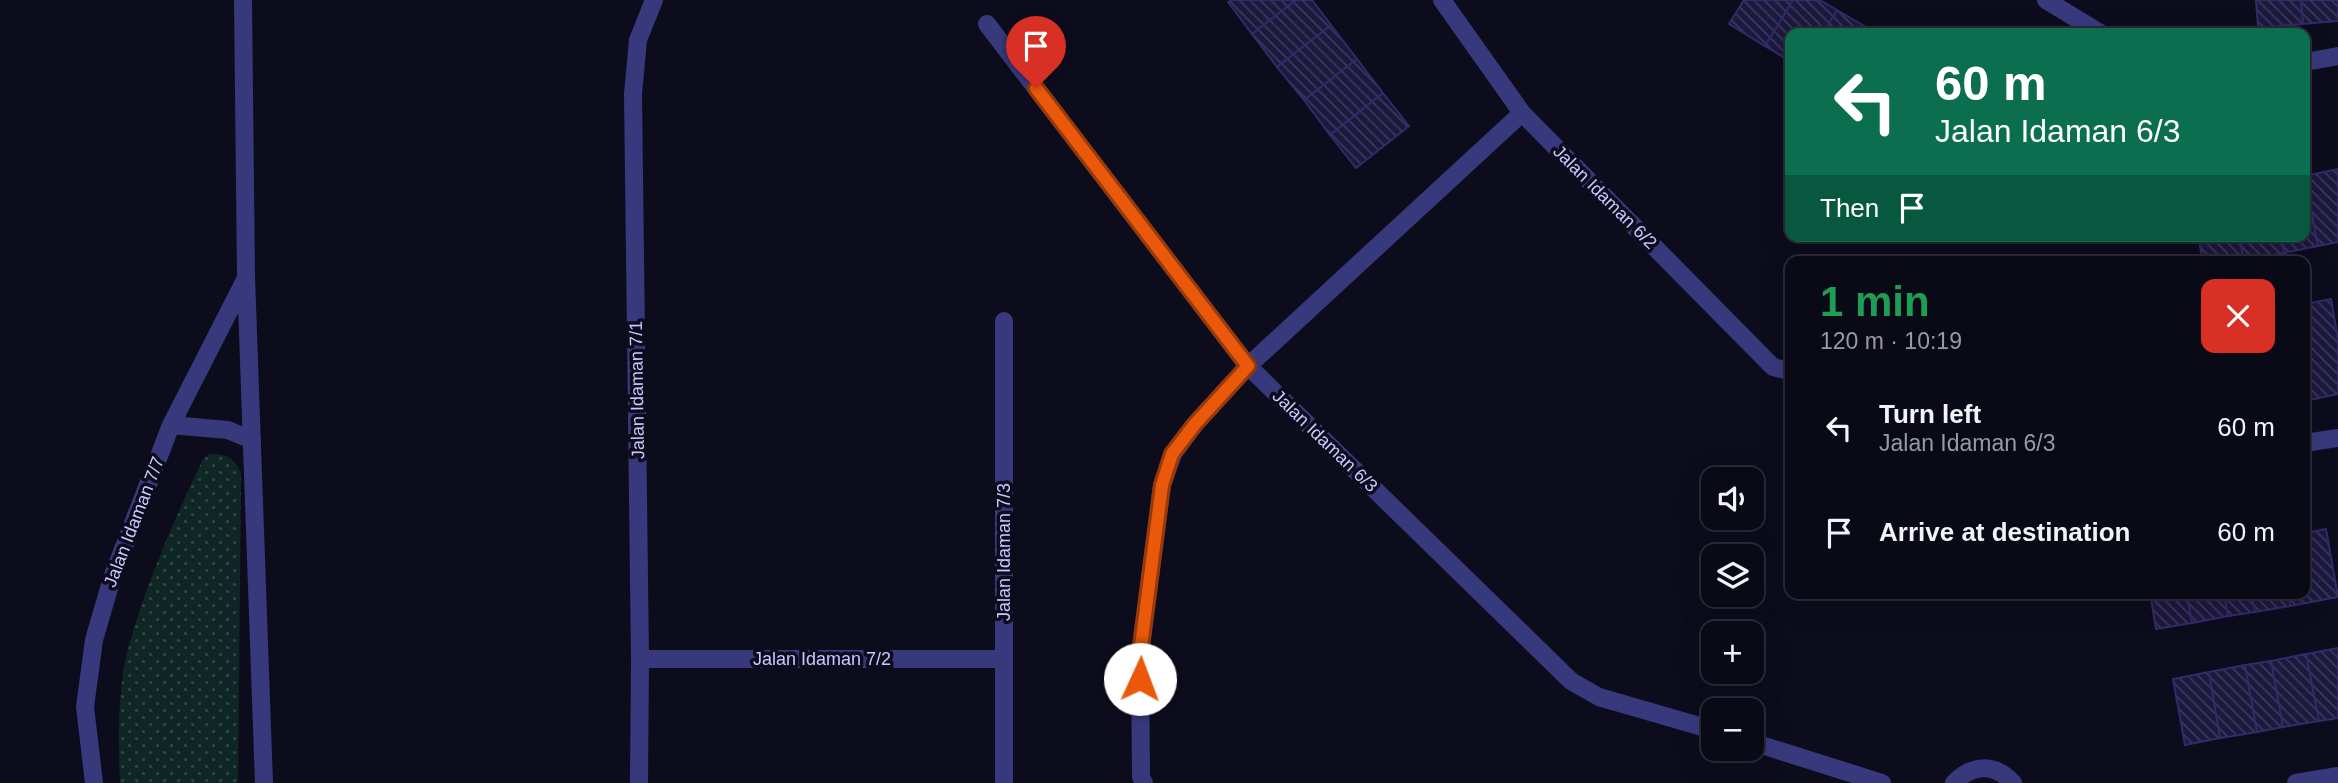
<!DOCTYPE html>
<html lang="en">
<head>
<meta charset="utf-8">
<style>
	:root { --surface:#0a0916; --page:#181723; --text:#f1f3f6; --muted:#999aa1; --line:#2a2a35 }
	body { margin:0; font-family:Arial,sans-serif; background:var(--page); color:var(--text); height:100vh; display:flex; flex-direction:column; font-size:26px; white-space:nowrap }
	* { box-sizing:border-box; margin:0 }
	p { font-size:23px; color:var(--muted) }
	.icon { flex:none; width:38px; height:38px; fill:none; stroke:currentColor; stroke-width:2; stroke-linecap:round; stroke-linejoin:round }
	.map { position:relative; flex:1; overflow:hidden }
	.sheet { position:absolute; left:1785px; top:256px; width:525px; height:343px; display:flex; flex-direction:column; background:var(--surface); border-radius:14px; box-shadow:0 7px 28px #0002,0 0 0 2px var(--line) }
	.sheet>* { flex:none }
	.hud { position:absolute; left:1785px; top:28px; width:525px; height:214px; border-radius:14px; box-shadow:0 7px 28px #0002,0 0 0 2px var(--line); background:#0b6e4f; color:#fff; overflow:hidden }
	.fabs { position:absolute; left:1701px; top:467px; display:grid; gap:14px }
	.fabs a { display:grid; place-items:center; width:63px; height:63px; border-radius:14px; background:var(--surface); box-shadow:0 7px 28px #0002,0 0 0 2px var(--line); font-size:35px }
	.pin { position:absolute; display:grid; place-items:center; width:60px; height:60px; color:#fff; margin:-72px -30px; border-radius:50% 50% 50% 0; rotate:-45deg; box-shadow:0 0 7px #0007 }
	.pin .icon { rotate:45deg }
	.me { position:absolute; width:77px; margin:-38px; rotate:2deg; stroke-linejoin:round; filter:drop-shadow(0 0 5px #0008) }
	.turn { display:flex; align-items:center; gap:24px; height:147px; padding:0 35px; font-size:32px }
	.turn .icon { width:91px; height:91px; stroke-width:2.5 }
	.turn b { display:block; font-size:49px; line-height:60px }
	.then { display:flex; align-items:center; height:66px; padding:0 35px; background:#0003; gap:14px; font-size:26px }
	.round { display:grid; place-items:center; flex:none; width:74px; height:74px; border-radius:14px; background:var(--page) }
	.headline { display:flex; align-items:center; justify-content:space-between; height:119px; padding:0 35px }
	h1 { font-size:42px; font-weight:700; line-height:52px; color:#1e9e55 }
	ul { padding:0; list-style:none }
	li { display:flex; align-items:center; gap:21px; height:105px; padding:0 35px }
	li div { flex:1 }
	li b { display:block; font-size:26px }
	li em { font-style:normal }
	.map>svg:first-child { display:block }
</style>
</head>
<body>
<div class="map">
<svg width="2338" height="783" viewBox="0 0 2338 783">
	<defs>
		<pattern id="park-dots" width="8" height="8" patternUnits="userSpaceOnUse" patternTransform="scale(1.75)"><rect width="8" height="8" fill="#0f2724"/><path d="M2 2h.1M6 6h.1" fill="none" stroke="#314545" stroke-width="1.8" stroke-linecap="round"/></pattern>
		<pattern id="building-back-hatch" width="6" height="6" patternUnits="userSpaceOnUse" patternTransform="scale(1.75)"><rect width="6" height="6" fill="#1d183e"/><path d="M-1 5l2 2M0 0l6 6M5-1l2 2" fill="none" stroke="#3c385b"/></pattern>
	</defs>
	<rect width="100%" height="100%" fill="#0d0c1d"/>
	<path fill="url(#park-dots)" d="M210,454C227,453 235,459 241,473L238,783H120C118,745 118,685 128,649C146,584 174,520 203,459Z"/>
	<path fill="url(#building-back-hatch)" stroke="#322a69" stroke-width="2" d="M1231,0H1296L1252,34L1228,2Z
		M1296,0H1312L1331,25L1277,67L1252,34Z
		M1744,0H1793L1765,46L1729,24Z
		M1793,0H1820L1837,10L1823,33H1790V61L1765,46Z
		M2256,0H2301L2303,24L2258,28Z
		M2301,0H2338V21L2303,24Z
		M1837,10L1874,32L1873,33H1823Z
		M1331,25L1357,59L1304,100L1277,67Z
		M1357,59L1383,93L1330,135L1304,100Z
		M1383,93L1409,126L1356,168L1330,135Z
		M2338,169V242L2318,246L2305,176Z
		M2305,181L2318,246L2284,253L2281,236H2305Z
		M2198,236H2239L2244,261H2203Z
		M2239,236H2281L2284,253L2244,261Z
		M2331,299L2338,339V394L2305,401V304Z
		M2326,529L2338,597L2290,606L2288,593H2305V533Z
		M2150,593H2187L2192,623L2156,629Z
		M2187,593H2224L2228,616L2192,623Z
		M2224,593H2251L2255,612L2228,616Z
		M2251,593H2288L2290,606L2255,612Z
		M2338,648V718L2319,721L2306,654Z
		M2306,654L2319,721L2283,727L2271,661Z
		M2271,661L2283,727L2257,732L2245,665Z
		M2245,665L2257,732L2220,738L2209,672Z
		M2209,672L2220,738L2185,745L2173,679Z"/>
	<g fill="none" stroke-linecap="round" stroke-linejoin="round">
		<path stroke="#37397c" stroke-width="18" d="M243,0L246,277L264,783
			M1442,0L1522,113L1773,367L1790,371
			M2046,0L2100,33
			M987,24L1248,366L1571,681L1599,697L1713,730
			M2305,62L2338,56
			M1004,321V783
			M171,425L228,430L252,440
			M2305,443L2338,438
			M640,659H1004
			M1752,742L1882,783
			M94,783L85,707L94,640L112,578L171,425L245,280
			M639,783L640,659L633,94L638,40L654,0
			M1144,783L1141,777L1140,654L1162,485L1173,454L1195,424L1248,366L1522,113
			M1954,783C1972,764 1995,763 2013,783
			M2296,783L2338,776"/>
	</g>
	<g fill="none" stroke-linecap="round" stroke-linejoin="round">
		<defs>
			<path id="route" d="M1036,88L1248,366L1195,424L1172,454L1162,485L1140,654V679"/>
		</defs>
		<use href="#route" stroke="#983908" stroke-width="18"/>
		<use href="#route" stroke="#ea580c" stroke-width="12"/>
	</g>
	<g text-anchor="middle" stroke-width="7" stroke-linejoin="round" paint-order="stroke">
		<g font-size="18" fill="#cac8ff" stroke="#0d0c1d">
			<text transform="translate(1605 197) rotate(45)" y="6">Jalan Idaman 6/2</text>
			<text transform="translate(637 390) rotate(-91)" y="6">Jalan Idaman 7/1</text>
			<text transform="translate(1325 441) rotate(44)" y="6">Jalan Idaman 6/3</text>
			<text transform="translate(134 522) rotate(-69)" y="6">Jalan Idaman 7/7</text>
			<text transform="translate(1004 552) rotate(-90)" y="6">Jalan Idaman 7/3</text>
			<text x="822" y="665">Jalan Idaman 7/2</text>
		</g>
	</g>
</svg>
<div class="fabs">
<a><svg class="icon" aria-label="sound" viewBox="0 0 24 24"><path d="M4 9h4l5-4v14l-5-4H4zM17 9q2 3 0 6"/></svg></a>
<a><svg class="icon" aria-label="layers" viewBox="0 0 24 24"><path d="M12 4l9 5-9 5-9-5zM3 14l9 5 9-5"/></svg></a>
<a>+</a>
<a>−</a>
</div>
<div class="pin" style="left:1036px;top:88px;background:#d93025"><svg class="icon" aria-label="arrive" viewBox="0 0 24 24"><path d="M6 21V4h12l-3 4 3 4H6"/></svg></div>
<svg class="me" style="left:1140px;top:679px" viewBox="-20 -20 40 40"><circle r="19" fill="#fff"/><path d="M0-13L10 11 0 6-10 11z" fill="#ea580c"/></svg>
<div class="hud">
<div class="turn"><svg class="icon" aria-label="left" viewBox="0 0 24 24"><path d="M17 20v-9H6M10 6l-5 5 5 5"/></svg><div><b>60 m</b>Jalan Idaman 6/3</div></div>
<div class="then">Then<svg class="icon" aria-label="arrive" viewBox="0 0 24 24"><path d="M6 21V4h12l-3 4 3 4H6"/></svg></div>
</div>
<section class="sheet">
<div class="headline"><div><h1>1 min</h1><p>120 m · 10:19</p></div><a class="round" style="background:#d93025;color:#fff"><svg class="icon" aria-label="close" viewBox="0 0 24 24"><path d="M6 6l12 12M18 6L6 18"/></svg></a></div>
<ul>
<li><svg class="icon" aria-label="left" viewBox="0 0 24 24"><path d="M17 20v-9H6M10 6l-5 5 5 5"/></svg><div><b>Turn left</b><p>Jalan Idaman 6/3</p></div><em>60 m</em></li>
<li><svg class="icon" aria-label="arrive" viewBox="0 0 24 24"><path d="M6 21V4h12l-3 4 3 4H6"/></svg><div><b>Arrive at destination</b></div><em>60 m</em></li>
</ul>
</section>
</div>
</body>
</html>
